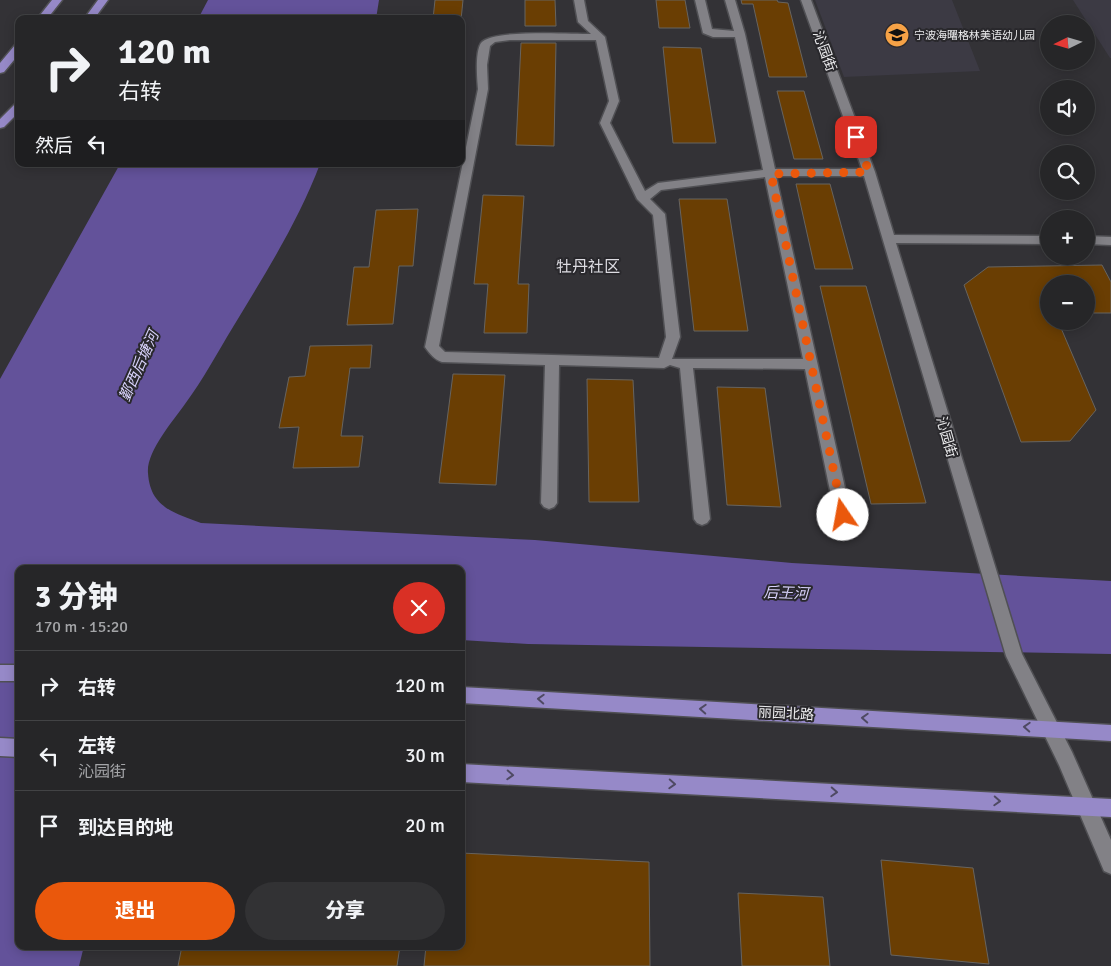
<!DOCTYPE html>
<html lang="zh">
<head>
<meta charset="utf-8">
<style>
	:root { --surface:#262628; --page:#323234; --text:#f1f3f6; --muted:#a4a5a8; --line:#424345; --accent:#ea580c }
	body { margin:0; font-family:Signika,"Noto Sans SC",sans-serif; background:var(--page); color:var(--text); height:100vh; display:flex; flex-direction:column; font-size:19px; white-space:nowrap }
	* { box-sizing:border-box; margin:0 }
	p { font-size:16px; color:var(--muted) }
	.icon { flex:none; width:28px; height:28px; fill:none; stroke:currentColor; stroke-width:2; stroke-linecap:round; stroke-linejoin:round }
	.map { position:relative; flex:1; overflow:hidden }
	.drawer { position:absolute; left:15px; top:565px; width:450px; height:385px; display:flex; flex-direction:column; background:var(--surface); border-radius:10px; box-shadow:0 2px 12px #0003,0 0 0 1px var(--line) }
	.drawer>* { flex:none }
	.top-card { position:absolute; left:15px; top:15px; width:450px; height:152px; border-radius:10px; box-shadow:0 2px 12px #0003,0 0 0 1px var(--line); background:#262628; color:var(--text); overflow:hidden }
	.needle { width:32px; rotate:265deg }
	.tools { position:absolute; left:1040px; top:15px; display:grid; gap:10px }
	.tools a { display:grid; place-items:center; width:55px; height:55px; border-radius:50%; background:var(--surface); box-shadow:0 2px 12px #0003,0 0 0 1px var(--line); font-size:25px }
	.pin { position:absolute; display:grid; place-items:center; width:42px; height:42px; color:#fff; margin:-21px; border-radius:10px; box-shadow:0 2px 8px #0006 }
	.me { position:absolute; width:55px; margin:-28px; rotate:348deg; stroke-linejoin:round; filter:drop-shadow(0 0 4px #0008) }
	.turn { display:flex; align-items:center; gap:18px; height:105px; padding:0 20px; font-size:22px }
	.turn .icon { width:65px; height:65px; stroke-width:2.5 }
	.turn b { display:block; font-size:35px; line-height:42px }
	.then { display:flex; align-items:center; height:48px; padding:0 20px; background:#0003; gap:10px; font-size:19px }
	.round { display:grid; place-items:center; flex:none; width:52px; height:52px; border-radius:26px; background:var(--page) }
	.summary { display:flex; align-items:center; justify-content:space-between; height:85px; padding:0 20px }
	h1 { font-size:30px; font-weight:800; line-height:38px }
	.cta { display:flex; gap:10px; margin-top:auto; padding:10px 20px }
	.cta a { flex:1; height:58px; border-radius:30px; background:var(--accent); color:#fff; font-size:20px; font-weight:800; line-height:58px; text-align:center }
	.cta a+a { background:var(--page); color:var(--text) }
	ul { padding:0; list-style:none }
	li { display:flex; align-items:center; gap:15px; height:70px; padding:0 20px; border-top:1px solid var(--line) }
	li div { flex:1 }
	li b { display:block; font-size:19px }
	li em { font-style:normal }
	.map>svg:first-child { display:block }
</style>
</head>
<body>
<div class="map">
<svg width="1111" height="966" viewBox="0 0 1111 966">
	<rect width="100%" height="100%" fill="#333236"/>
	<path fill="#3c3a44" d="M815,0H952L980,71L844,77Z
		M1073,0H1111V58H1110Z"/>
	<path fill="#63529a" d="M208,0H379L376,19H198Z
		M120,164H320C298,222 265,274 233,327C217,353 203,380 185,404C173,421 146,452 148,473C150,507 174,513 201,523L535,540L792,563L1111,581V654L528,644L461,640V569H19V946H84L79,966H0V379Z"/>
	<path fill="#6a3e03" stroke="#676460" d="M435,0H463L461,20L433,19Z
		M525,0H555L556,26H525Z
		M656,0H685L690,28H659Z
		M741,0H777L778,2L788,3L807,77H769L753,4H742Z
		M521,43H556L554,146L516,145Z
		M663,47L701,48L716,143H673Z
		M777,91H804L823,159H794Z
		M796,184H830L853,269H815Z
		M483,195L524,196L518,284H529L527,333H484L488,284H474Z
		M679,199H727L748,331H694Z
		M418,209L413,266H399L393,324L347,325L354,267H369L376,210Z
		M1102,265L1111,282V313H1086V284H1049V321H1058L1096,410L1070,441L1021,442L964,285L988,267Z
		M820,286H866L926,503L871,504Z
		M372,345L370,368H350L341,436H363L359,467L293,468L299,427L279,428L289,377L305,376L310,346Z
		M453,374L505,375L496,485L439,483Z
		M587,379L633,380L639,502H589Z
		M717,387L765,388L781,507L727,505Z
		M461,853L649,862L650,966H424L426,946H461Z
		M881,860L973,868L989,964L891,955Z
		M738,893L823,897L830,966H742Z
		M182,946H400L397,966H178Z"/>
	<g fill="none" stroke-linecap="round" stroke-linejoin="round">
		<defs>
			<path id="minor" d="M574,0H584L588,21L605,37L619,101L610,123L645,191L658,183L763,170L735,37H713L703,33L695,0H705L712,29L734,31L725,0H735L745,34L775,169H862L801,0H811L875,172L894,235L1049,236V244L896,243L1022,654L1072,752L1111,840V874L1104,871L1059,765L1006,656L864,176H776L851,515L848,519L843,521L838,519L835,515L805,369L693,368L710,519L707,523L702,525L697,523L694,519L680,368L670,365L664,368L559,365L557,503L554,507L549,509L544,507L541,503L545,365L442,362C435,360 429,353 425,347L478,89C477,78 475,52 481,43C491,29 571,34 591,34L578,22ZM510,40H596L609,101L600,123L637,199L653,215L666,337L659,358L445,352L439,346L488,89L487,65L490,46L495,42ZM765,177L803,359H672L680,337L665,214L650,199L661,190Z
				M1086,236L1111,237V245L1086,244Z"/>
			<path id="major" d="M52,0H62L47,19H37Z
				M98,0H108L94,19H84Z
				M19,44V54L4,72L0,73V63L15,45Z
				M19,103V112L4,127L0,128V119L15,104Z
				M0,665H19V681H0Z
				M461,687L1111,725V741L461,703Z
				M0,738L19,739V757L0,756Z
				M461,764L1111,799V817L461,782Z"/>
		</defs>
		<use href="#minor" stroke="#505054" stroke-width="3"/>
		<use href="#major" stroke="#505054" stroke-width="3"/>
		<use href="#minor" fill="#828186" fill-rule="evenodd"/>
		<use href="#major" fill="#9689c8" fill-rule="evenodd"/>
	</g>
	<defs><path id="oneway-chevron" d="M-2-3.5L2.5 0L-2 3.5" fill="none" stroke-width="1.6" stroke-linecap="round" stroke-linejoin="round" transform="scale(1.25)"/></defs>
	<g stroke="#4f4a63">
		<use href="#oneway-chevron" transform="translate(541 699) rotate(-177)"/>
		<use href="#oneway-chevron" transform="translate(703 709) rotate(-177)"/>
		<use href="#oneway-chevron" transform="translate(865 718) rotate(-177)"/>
		<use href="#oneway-chevron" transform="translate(1027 727) rotate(-177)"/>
		<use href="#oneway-chevron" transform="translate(510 775) rotate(3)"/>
		<use href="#oneway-chevron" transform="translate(672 784) rotate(3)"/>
		<use href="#oneway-chevron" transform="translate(834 792) rotate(3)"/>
		<use href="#oneway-chevron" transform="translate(997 801) rotate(3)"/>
	</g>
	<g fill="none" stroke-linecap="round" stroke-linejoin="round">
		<path stroke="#ea580c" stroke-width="9" stroke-dasharray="0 16.2" d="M843,515L771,174L869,172L856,137"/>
	</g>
	<defs>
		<symbol id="school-disc" viewBox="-11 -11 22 22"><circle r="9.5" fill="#f6a246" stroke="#29282c"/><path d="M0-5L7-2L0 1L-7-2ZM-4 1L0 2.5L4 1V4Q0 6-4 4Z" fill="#111"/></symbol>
	</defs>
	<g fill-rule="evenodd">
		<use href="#school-disc" x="883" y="21" width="28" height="28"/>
	</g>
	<g text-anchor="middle" stroke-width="4" stroke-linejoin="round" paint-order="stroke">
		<g font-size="11" fill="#ebebed" stroke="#29282c" text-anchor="start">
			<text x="914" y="39">宁波海曙格林美语幼儿园</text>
		</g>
		<g font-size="14" fill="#ebebed" stroke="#29282c">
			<text transform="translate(825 51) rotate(70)" y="5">沁园街</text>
			<text transform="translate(947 437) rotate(74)" y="5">沁园街</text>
			<text transform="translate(786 713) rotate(3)" y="5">丽园北路</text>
		</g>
		<g font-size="15" font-style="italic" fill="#d9d3fc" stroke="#29282c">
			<text transform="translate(139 366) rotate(-66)" y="5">鄞西后塘河</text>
			<text transform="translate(786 593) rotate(2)" y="5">后王河</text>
		</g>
		<g font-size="16" fill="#dddce2" stroke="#29282c">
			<text x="588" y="272">牡丹社区</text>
		</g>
	</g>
</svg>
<div class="tools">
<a><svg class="needle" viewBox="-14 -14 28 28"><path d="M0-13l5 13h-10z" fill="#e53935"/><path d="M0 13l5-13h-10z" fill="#a4a5a8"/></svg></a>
<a><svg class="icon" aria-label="sound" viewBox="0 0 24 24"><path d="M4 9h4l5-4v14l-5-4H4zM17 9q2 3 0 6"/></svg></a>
<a><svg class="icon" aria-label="search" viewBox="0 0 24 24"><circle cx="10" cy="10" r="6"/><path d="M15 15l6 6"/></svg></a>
<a>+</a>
<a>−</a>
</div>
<div class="pin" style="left:856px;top:137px;background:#d93025"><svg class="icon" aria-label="arrive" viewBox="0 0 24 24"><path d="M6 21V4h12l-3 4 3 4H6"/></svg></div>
<svg class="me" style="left:843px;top:515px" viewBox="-20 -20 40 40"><circle r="19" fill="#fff"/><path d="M0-13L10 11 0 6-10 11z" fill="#ea580c"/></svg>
<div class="top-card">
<div class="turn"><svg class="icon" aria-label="right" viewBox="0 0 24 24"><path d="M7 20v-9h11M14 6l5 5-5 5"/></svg><div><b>120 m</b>右转</div></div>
<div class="then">然后<svg class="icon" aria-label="left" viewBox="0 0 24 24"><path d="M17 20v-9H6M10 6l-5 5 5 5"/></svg></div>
</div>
<section class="drawer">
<div class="summary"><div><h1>3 分钟</h1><p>170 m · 15:20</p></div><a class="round" style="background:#d93025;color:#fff"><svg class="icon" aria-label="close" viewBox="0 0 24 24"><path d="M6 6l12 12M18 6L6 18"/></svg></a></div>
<ul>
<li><svg class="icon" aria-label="right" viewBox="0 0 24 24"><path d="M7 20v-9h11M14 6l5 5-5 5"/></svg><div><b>右转</b></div><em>120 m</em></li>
<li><svg class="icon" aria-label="left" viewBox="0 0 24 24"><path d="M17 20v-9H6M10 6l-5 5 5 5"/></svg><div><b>左转</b><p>沁园街</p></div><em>30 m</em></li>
<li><svg class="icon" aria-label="arrive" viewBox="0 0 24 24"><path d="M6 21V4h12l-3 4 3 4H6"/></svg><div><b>到达目的地</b></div><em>20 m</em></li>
</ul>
<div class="cta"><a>退出</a><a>分享</a></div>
</section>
</div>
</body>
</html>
